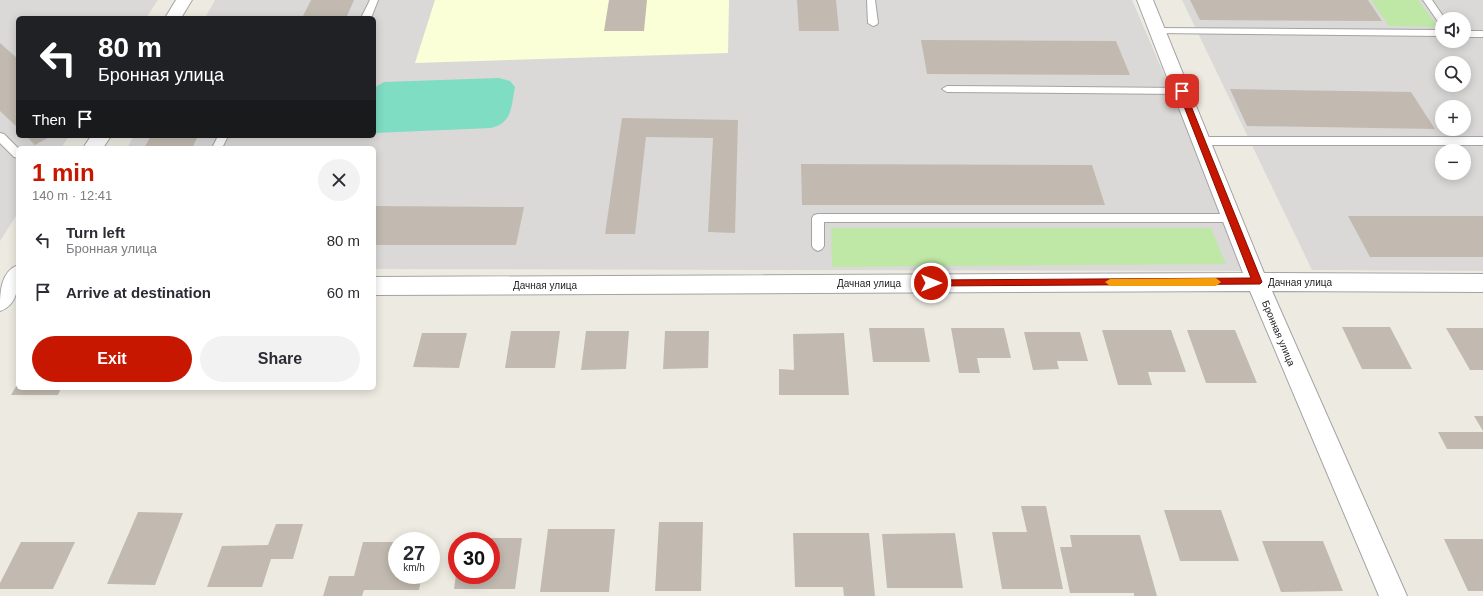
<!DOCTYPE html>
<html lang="en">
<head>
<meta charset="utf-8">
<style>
	:root { --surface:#fff; --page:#f2f2f3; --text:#2b2b33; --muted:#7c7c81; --accent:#c71700 }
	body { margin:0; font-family:Helvetica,sans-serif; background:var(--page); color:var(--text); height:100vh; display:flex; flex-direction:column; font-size:15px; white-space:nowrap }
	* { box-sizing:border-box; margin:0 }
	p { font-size:13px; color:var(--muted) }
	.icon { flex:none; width:22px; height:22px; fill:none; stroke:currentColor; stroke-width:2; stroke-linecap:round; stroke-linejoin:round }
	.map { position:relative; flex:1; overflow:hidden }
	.panel { position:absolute; left:16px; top:146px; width:360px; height:244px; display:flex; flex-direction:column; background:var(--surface); border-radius:6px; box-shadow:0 2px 10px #0003 }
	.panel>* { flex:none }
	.banner { position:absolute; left:16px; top:16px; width:360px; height:122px; border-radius:6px; box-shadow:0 2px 10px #0003; background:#202124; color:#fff; overflow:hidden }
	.controls { position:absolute; left:1435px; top:12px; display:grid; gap:8px }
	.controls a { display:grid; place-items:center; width:36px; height:36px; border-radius:50%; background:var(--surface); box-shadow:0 2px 10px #0003; font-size:20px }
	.speed { position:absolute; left:388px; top:532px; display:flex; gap:8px; font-size:20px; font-weight:700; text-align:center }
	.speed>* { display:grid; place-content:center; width:52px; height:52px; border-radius:50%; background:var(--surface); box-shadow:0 2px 10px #0003; line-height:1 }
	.speed small { font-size:10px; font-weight:400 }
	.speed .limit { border:6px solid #d22; background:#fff; color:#111 }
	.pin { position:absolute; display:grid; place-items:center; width:34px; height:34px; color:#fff; margin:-17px; border-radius:8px; box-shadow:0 2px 6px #0006 }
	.me { position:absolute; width:44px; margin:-22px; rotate:90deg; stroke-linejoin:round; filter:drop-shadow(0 0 3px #0008) }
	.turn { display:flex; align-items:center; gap:14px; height:84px; padding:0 16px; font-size:18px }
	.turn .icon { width:52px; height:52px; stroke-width:2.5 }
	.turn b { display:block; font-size:28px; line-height:34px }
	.then { display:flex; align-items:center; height:38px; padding:0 16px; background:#0003; gap:8px; font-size:15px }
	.round { display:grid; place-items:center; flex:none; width:42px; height:42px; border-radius:21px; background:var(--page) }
	.headline { display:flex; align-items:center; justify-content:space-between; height:68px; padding:0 16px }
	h1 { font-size:24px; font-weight:700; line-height:30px; color:var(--accent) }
	.primary-button { display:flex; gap:8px; margin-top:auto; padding:8px 16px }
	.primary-button a { flex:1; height:46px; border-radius:24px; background:var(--accent); color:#fff; font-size:16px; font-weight:700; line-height:46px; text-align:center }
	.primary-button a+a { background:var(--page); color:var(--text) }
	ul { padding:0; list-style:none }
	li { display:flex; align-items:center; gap:12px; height:52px; padding:0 16px }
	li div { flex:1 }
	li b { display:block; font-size:15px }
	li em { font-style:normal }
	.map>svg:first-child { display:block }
</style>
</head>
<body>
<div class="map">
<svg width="1483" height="596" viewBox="0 0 1483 596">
	<rect width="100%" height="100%" fill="#edebe1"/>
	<path fill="#dad9d8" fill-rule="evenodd" d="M0,0H158L146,18H18V136H69L61,148H18V213L0,241Z
		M215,0H1132L1249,271L374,269V148H127L134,136H374V18H205Z
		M1182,0H1483V271L1312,270ZM1442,19H1464V41H1442ZM1442,63H1464V85H1442ZM1442,107H1464V129H1442ZM1442,151H1464V173H1442Z"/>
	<path fill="#fbffd8" d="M435,0H729L728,53L415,63Z"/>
	<path fill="#bfe8a6" d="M1371,0H1418L1438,27L1389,26Z
		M831,228H1211L1226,264L832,267Z"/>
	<path fill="#7eddc3" d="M499,78L510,81L515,87C511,106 513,123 491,128L374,133V88L384,82Z"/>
	<path fill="#c2bab0" d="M311,0H354L346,18H302Z
		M609,0H647L644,31H604Z
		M797,0H836L839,31H799Z
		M1190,0H1368L1382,21L1200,20Z
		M921,40L1116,41L1130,75L927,74Z
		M0,43L18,59V128L0,111Z
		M1230,89L1411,92L1435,129L1247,126Z
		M622,118L738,120L735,233L708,232L713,138L646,137L635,234H605Z
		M26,136H51L35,145Z
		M151,136H198L192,148H144Z
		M801,164L1092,165L1105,205H802Z
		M374,206L524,207L516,245H374Z
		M1348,216H1483V257H1370Z
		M1342,327H1390L1412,369H1362Z
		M869,328H924L930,362H873Z
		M951,328H1004L1011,358H977L980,373H959Z
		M1446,328H1483V370H1470Z
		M1102,330H1171L1186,372H1148L1152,385H1118Z
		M1187,330H1235L1257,383H1206Z
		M511,331H560L555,368H505Z
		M586,331H629L626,369L581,370Z
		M665,331H709L708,368L663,369Z
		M1024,332H1080L1088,361H1057L1059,369L1033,370Z
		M422,333H467L459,368L413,367Z
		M844,333L849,395H779V369L794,370L793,334Z
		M18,383V388H61L58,395H11Z
		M1474,416H1483V431Z
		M1438,432H1483V449H1447Z
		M1021,506H1046L1063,589H1002L992,532H1027Z
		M1164,510H1221L1239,561H1180Z
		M138,512L183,513L155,585L107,584Z
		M659,522H703L701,591H655Z
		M276,524H303L293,559H271L262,587H207L222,546L268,545Z
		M548,529H615L609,592H540Z
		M793,533H869L875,596H844L843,587H795Z
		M955,533L963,588H887L882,534Z
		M1070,535H1140L1157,596H1134V593H1070L1060,547H1072Z
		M463,538H522L515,589H454L456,575H491V541H463Z
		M1444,539H1483V591H1468Z
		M1262,541H1323L1343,591L1281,592Z
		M21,542H75L53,589H0V583Z
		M363,542H397V575H422L419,590H364L362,596H323L329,576H354Z"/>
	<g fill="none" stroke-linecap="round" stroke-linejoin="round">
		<defs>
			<path id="service" d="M370,0H378L371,18H361Z
				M867,0H875L878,23L876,25L873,26L868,23Z
				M1423,0H1432L1445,19H1442V24L1439,23Z
				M1158,28L1442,30V36L1155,33L1153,31Z
				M1464,31H1483V37H1464Z
				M947,86L1182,88L1187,91L1182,94L947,92L942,89Z
				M0,133L4,134L18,148V158L14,157L0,143Z
				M218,136H228L222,148H212Z
				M1201,137H1483V145H1201L1197,144L1196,141L1197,138Z
				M818,214H1232L1236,215L1238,218L1236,221L1232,222H824V246L822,249L818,251L814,249L812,246V218L814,215Z"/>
			<path id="minor" d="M176,0H192L181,18H165Z
				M1137,0H1153L1264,273L1483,274V292L1272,291L1407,596H1379L1250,291L374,295V277L1243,273Z
				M91,136H111L103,148H83Z
				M18,265C18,283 20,304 0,311C0,293 0,272 18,265Z"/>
		</defs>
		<use href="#service" stroke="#a3a3a3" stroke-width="2"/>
		<use href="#minor" stroke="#a3a3a3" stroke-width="2"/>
		<use href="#service" fill="#fff" fill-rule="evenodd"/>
		<use href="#minor" fill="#fff" fill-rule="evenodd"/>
	</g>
	<path fill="#c71700" stroke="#810f00" d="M1179,89H1182L1185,91L1262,282L1260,284L928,286L926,283L931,280L1251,278L1178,91Z"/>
	<path fill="#f59e0b" d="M1216,278L1221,282L1216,286H1110L1105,282L1110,279Z"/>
	<g text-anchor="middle" stroke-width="3" stroke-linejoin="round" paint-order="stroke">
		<g font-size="10" fill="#1c1c1c" stroke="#fff">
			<text x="1300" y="286">Дачная улица</text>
			<text x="869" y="287">Дачная улица</text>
			<text x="545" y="289">Дачная улица</text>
			<text transform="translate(1279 333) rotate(67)" y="4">Бронная улица</text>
		</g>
	</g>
</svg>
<div class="controls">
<a><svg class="icon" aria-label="sound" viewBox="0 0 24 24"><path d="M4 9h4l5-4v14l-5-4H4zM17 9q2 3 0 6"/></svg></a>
<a><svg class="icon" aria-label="search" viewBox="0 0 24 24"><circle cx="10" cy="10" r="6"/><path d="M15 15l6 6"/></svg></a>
<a>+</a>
<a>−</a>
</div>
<div class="speed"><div>27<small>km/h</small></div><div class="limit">30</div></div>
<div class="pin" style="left:1182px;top:91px;background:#d93025"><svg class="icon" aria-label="arrive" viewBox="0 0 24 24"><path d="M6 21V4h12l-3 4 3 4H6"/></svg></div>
<svg class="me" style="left:931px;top:283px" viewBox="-20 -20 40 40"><circle r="17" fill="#c71700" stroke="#fff" stroke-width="3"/><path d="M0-11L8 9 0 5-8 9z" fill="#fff"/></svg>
<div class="banner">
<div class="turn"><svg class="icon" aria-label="left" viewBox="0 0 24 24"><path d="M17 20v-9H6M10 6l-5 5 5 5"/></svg><div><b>80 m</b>Бронная улица</div></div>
<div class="then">Then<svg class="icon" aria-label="arrive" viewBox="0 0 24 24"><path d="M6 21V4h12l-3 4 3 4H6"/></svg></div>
</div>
<section class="panel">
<div class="headline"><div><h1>1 min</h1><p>140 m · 12:41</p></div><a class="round"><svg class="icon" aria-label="close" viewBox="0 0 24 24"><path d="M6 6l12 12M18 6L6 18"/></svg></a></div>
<ul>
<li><svg class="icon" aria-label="left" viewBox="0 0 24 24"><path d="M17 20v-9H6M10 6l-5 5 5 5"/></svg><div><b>Turn left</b><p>Бронная улица</p></div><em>80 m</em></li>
<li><svg class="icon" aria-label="arrive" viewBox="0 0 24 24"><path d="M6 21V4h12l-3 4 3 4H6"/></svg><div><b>Arrive at destination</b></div><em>60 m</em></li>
</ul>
<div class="primary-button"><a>Exit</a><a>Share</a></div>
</section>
</div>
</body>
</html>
